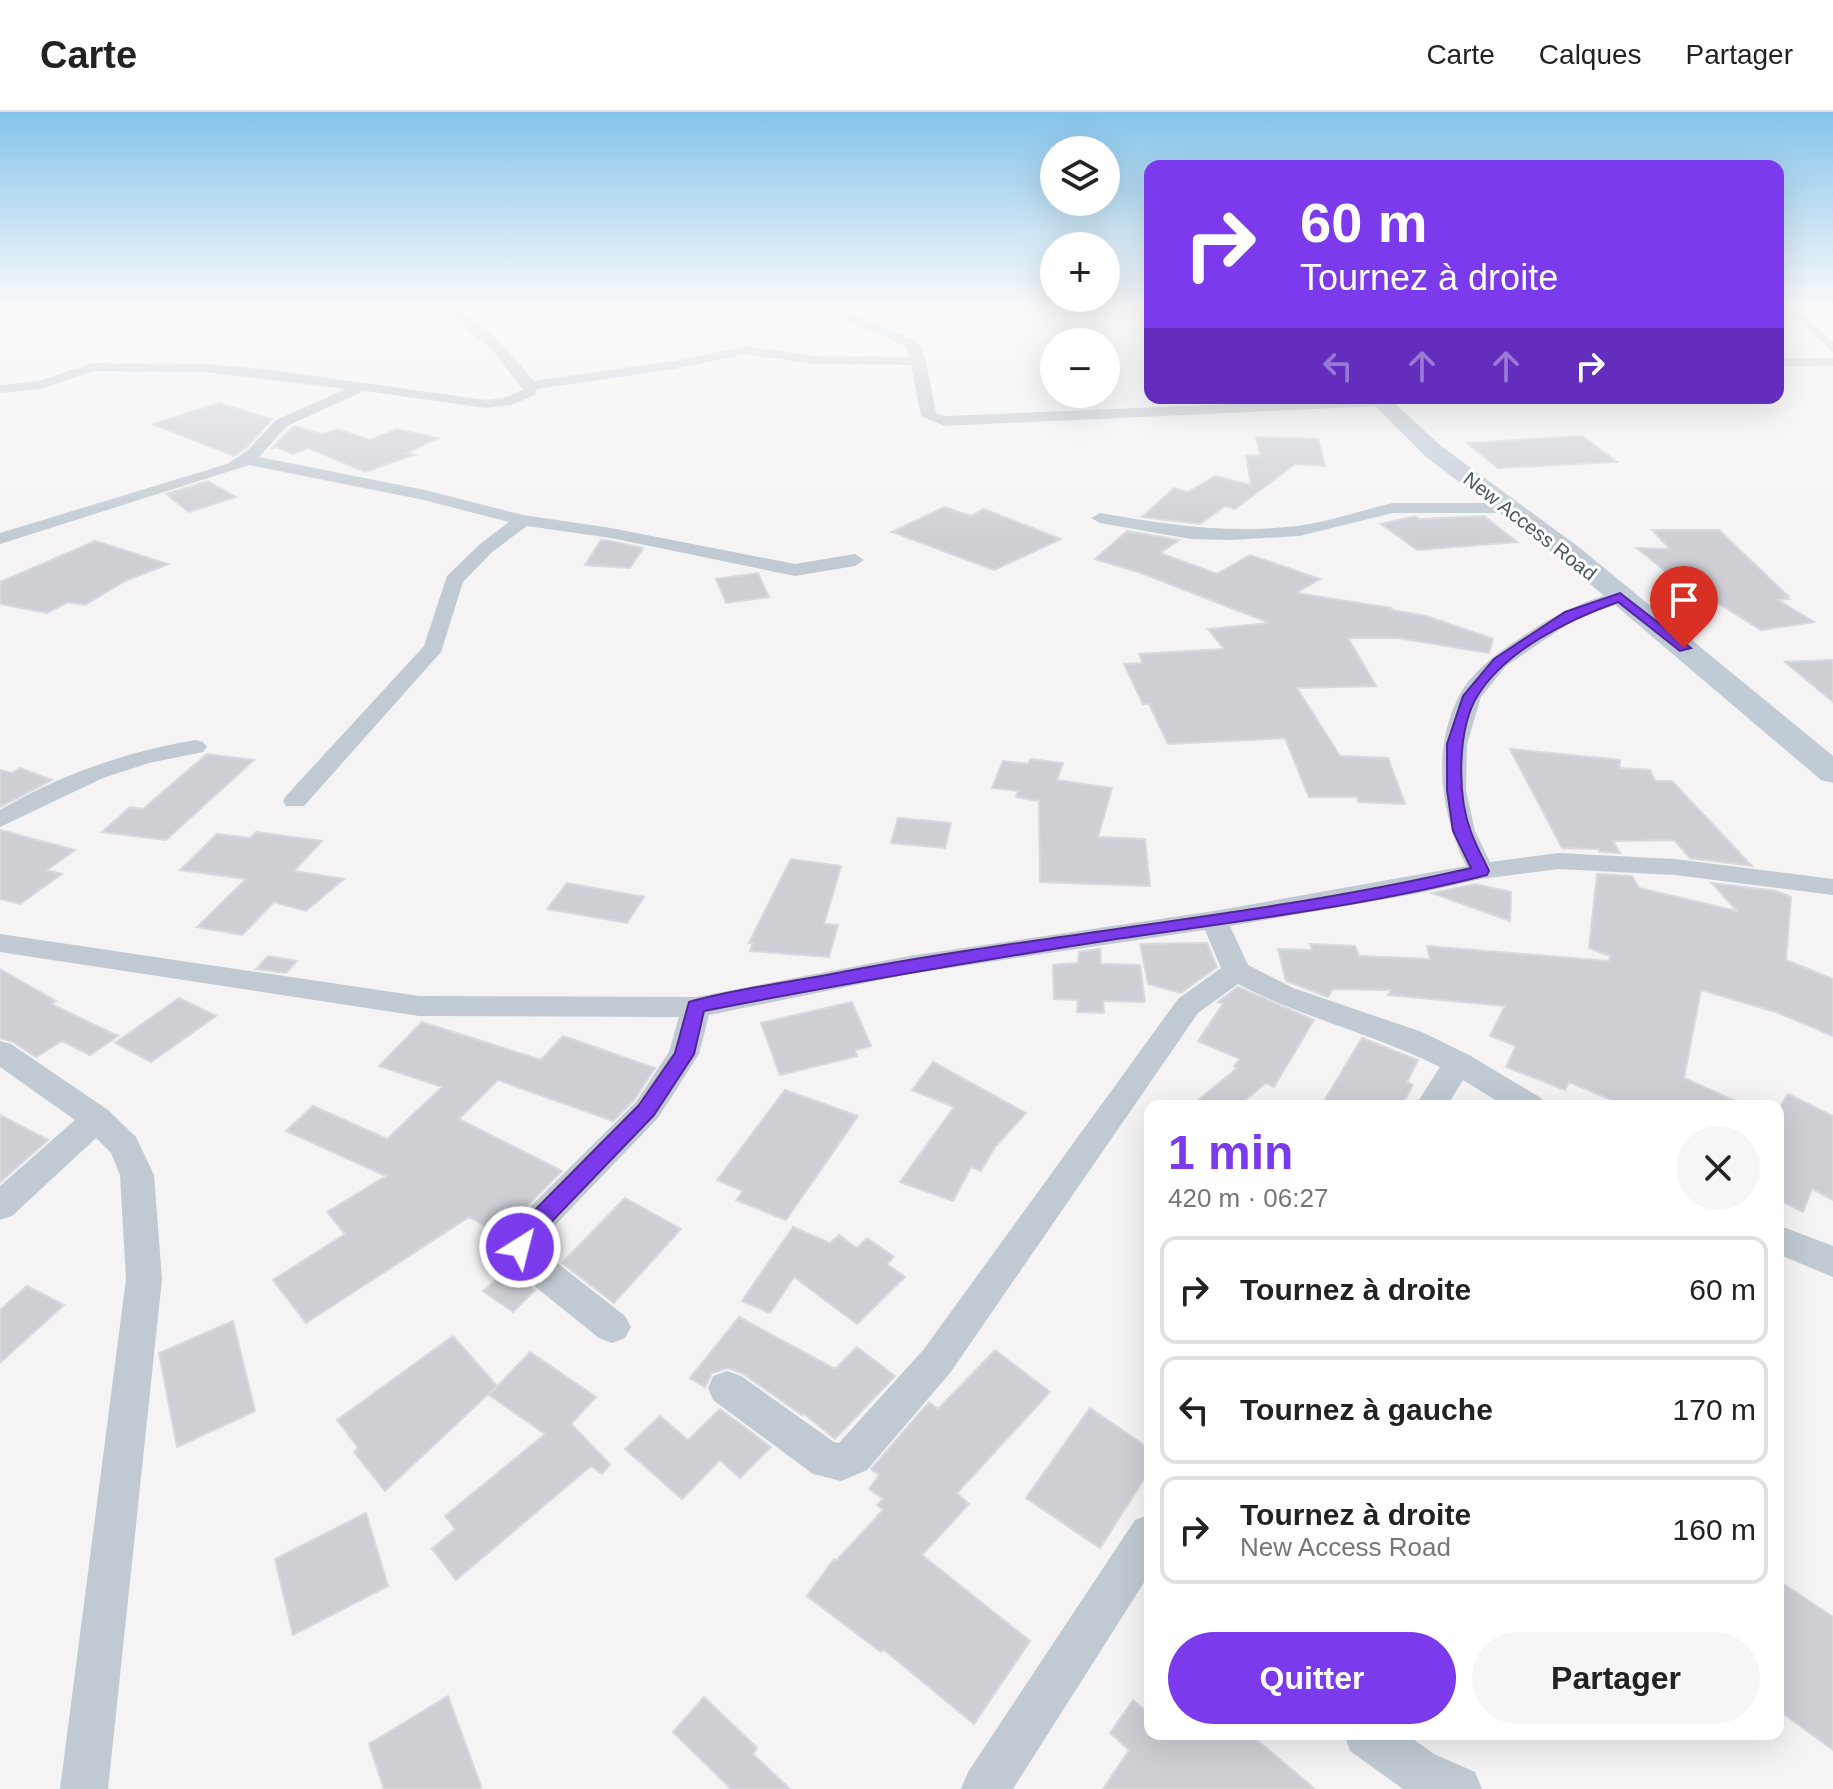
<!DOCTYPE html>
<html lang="fr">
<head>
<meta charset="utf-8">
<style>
	:root { --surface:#fff; --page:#f6f6f6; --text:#222; --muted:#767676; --line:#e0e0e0; --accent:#7c3aed }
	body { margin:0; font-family:Arial,sans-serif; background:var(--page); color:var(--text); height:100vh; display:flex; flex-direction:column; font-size:30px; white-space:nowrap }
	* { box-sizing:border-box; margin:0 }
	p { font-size:26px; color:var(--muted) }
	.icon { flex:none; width:44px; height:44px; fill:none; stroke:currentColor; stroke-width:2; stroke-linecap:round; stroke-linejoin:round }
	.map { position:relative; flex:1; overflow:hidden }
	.details { position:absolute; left:1144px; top:988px; width:640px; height:640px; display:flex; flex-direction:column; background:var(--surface); border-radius:16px; box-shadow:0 8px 32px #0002 }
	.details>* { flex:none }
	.banner { position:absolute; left:1144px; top:48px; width:640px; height:244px; border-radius:16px; box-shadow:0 8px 32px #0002; background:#7c3aed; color:#fff; overflow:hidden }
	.fabs { position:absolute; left:1040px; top:24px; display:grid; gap:16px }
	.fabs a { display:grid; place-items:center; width:80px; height:80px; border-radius:50%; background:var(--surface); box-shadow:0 8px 32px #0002; font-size:40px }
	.pin { position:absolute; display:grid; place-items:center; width:68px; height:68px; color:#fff; margin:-82px -34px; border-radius:50% 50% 50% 0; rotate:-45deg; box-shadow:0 0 8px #0007 }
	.pin .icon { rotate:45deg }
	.me { position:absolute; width:88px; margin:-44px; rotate:36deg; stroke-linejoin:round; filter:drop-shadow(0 0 6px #0008) }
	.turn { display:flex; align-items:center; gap:28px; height:168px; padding:0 24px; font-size:36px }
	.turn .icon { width:104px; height:104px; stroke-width:2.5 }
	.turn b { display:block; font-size:56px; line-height:68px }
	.lanes { display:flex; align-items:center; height:76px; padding:0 24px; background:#0003; justify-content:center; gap:40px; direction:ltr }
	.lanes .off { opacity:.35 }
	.round { display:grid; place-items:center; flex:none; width:84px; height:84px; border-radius:42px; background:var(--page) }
	.headline { display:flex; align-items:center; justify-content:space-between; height:136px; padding:0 24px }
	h1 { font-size:48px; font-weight:700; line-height:60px; color:var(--accent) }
	.primary-button { display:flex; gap:16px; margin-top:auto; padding:16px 24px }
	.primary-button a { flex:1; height:92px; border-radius:48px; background:var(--accent); color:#fff; font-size:32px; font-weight:700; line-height:92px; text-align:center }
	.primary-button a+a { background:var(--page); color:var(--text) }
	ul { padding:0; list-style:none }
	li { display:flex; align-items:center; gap:24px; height:108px; margin:0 16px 12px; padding:0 8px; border:4px solid var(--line); border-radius:16px }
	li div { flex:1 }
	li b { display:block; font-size:30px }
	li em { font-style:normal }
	header { display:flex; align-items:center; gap:48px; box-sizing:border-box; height:112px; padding:0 40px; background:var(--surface); border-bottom:2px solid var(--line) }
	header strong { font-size:38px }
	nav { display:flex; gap:44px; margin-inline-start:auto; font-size:28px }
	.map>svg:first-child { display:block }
</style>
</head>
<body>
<header>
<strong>Carte</strong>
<nav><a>Carte</a><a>Calques</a><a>Partager</a></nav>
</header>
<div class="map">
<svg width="1833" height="1677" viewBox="0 0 1833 1677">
	<rect width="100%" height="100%" fill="#f5f3f3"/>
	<path fill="#cdcfd5" stroke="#d7d9de" stroke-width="2" d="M219,291L272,307L246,336L234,344L152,312Z
		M294,314L322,322L338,317L370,328L397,317L438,326L406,341L414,343L365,360L309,336L293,342L276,335L271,337Z
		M1582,324L1617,350L1498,356L1467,331Z
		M1256,325L1318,327L1325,354L1295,352L1235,397L1225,394L1200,412L1142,405L1174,376L1188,380L1215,364L1251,373L1246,343L1260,344Z
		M208,369L236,385L189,400L166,382Z
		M944,395L971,404L984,397L1061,427L994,458L892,420Z
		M1415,404L1419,407L1484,404L1517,430L1417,438L1381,412Z
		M1652,418H1719L1788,484H1785L1789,487L1778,488L1814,510L1761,518L1695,477H1687L1637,436L1670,437Z
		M1127,419L1179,428L1160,441L1217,462L1250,443L1320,467L1296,481L1392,496V498L1426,504L1493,527L1489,541L1398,526H1348L1376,574L1297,576L1340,644L1388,646L1405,692L1358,690L1357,685H1309L1285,626L1168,632L1149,592H1143L1124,552L1143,551L1139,542L1224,537L1208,517L1270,511L1141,461L1095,447Z
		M601,428L610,429L643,436L630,456L585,453Z
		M95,429L168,452L125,469L85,493L68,490L47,501L0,492V470Z
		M758,461L769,485L726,491L716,467Z
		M1833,548V590L1785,550Z
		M1510,637L1620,648V656L1650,658L1655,669H1672L1752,754L1690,746L1674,728L1613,729L1620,741L1599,740V737L1562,736Z
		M207,642L254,648L166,728L102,720L130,695L143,697Z
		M1030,647L1063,651L1057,668L1112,676L1098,725L1145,727L1150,774L1040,770L1039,689L1016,685L1018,679L992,676L1003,649L1028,652Z
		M20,656L52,668L0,695V658L12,661Z
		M898,706L951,711L945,736L891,731Z
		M0,718L75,738L47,758L62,762L20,792L0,787Z
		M256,720L322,729L294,759L344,767L306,799L274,790L242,823L197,815L246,767L180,758L217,722L250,726Z
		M791,747L841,754L824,812L838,813L829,845L750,839L753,831H749Z
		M1597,762L1632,764L1639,776L1737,799L1712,771L1776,779L1791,785L1786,848L1833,867V924L1776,900L1701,878L1684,966L1746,994H1626L1569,970L1565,978L1506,955L1516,934L1490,924L1505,894L1388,883L1391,878L1333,877L1328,885L1286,869L1278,837L1312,838L1310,832L1355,834L1359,844L1430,847L1427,834L1609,849L1610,844L1589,836Z
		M567,771L644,785L627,811L547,797Z
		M1475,772L1511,780L1510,809L1432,781Z
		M1197,831H1207L1217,855L1181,881L1148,872L1140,832Z
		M1100,837L1101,852L1140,853L1145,890L1103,889L1104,901L1077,900L1078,888L1054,887L1053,853L1078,851L1079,840Z
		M268,844L297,849L286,861L256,857Z
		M0,857L56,889L51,892L118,924L90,943L62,929L36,945L13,930L0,926Z
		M1238,875L1314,908L1274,975L1266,971L1238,994H1191L1237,956L1234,954L1240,947L1198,929L1223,892L1218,890Z
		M179,886L216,904L151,950L115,931Z
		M852,890L871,934L855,938L857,944L780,963L761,911Z
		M422,910L541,948L563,924L655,956L634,988L613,1009L498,968L459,1007L562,1059L508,1113L503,1124L469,1105L306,1211L273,1168L345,1122L327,1100L386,1064L286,1019L313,994L387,1027L442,975L379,954Z
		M1362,926L1418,948L1407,970L1413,973L1402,994H1321Z
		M933,950L1026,1001L995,1035L981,1059L971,1055L953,1089L900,1070L954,995L912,978Z
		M785,978L858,1004L786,1108L736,1088L743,1079L717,1068Z
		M1788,982L1833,1004V1088L1812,1077L1803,1100L1778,1088V998Z
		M0,1003L48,1028L0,1070Z
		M625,1086L681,1117L614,1191L562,1151Z
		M793,1115L830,1131L839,1123L857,1136L867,1126L894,1145L887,1152L905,1165L857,1212L794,1165L770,1201L742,1189Z
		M509,1156L535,1178L513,1200L483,1179Z
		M27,1174L64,1193L0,1251V1198Z
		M739,1205L835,1257L857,1235L895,1264L835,1327L803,1301L802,1303L742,1261L728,1256L712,1261L705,1275L690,1266Z
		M233,1209L255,1299L177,1335L159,1241Z
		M453,1224L497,1274L385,1379L354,1340L358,1336L337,1308Z
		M995,1238L1050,1280L957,1381L969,1392L922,1443L1030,1529L974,1612L883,1537L881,1540L807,1484L834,1447L836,1449L883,1398L877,1393L883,1387L869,1377L879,1363L871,1357L929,1290L938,1297Z
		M530,1240L596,1285L571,1312L610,1352L602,1362L591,1354L456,1468L432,1437L455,1417L445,1404L545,1322L489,1283Z
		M1090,1296L1150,1337V1358L1100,1436L1026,1386Z
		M720,1297L771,1335L740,1366L720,1348L682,1387L625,1337L660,1304L688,1328Z
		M366,1401L388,1474L293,1523L275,1447Z
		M1778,1468L1833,1505V1638L1778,1598Z
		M448,1584L482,1677H384L369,1632Z
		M704,1585L757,1636L753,1642L790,1677H731L673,1620Z
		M1133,1588L1150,1602V1622H1250L1315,1677H1103L1129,1638L1110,1621Z"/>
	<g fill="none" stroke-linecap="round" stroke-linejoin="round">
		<path fill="#c1cad2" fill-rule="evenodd" d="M252,196H305L271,204Z
			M443,196C475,196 513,246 534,269L674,249L746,234L813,244L909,245L907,235L820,196H837L918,230L926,249L936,301L945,304L1372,286H1384L1389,290L1382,294L944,314L921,304L911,253L813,252L746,242L674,257L537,277L535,283L512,293L486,296L364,279L287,314L259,345L425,378L523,403L611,416L795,452L855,442L864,448L855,454L795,464L611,426L527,414L492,440L463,470L441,540L304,694H286L283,689L286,684L424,534L447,464L480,432L509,410L424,388L249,353L0,432V421L227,352L248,338L276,308L346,277L205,260L93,259L41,277L0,281V273L39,269L92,251L205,252L264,257L486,288L504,286L523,278L494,240Z
			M1785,196H1798L1833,230V241Z
			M1778,246H1833V254H1778Z
			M1393,391H1505L1514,396L1505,401H1393L1299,424L1230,428L1191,427L1100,411L1091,406L1100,401C1170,413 1225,422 1297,414C1329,410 1362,398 1393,391Z
			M1620,479L1630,485L1627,489L1577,506L1506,554L1481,585L1467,632L1466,678L1475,719L1490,750L1558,741L1675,747L1833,767V783L1675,763L1558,757L1481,767L1420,781L1230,814L1248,853L1293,876L1422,920L1469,943L1541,986L1546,994H1505L1463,968L1447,994H1415L1440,955C1374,922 1303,906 1238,872L1198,901L950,1261L867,1358L841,1369L813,1362L713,1288L708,1276L713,1264L727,1259L741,1264L834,1330L839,1331L924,1237L1178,887L1221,856L1205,818L909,862L709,903L699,942L658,1006L538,1131V1136L625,1204L631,1215L625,1226L612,1231L599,1226L512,1156L502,1135L510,1115L636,990L669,940L679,905L419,904L0,840V822L419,884L696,885L909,844L1214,799L1466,754C1441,701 1431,639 1459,584C1473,557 1502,538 1526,522C1556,502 1585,488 1620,479Z
			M195,628L203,630L207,635L203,640L149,651L103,666L0,715V698C61,662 126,640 195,628Z
			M0,929L11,932L108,998L136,1025L154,1063L162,1167L108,1677H60L126,1167L120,1063L111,1041L96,1026L12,1104L0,1108V1074L75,1008L0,955Z
			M1778,1113L1833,1134V1165L1778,1142Z
			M1150,1402V1461L1013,1677H961L968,1660L1135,1408Z
			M1344,1622H1406L1434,1642L1475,1660L1482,1677H1403L1350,1639Z"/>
		<path fill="#c1cbd6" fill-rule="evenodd" d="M1367,286H1389L1441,334L1580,436L1833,644V671L1821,668L1562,448L1425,344Z"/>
	</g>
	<linearGradient id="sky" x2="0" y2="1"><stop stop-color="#85c3ea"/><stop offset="0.45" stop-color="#fafafa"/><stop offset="1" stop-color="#fafafa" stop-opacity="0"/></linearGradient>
	<rect width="1833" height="431" fill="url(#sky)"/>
	<path fill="#7c3aed" stroke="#51269a" stroke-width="2" d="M1620,481L1691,536L1680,539L1618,490C1570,507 1506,538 1478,583C1457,616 1457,684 1471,720C1476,734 1483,746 1489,759L1487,763C1361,795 1232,810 1104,829C970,850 837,873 704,899L694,942L654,1003L533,1129L528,1142L520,1145L512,1142L509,1135L514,1119L639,993L675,941L689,890C735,877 784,871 832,862C1043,821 1261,805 1471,756L1453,719L1447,678V632L1463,584L1494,547L1565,500Z"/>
	<g text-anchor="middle" stroke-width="6" stroke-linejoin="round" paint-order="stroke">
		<g font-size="20" fill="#4a5661" stroke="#fff">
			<text transform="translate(1530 414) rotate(38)" y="7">New Access Road</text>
		</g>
	</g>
</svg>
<div class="fabs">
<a><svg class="icon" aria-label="layers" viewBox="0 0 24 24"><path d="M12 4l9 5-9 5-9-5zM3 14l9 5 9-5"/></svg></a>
<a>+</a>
<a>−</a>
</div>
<div class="pin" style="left:1684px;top:536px;background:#d93025"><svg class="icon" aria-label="arrive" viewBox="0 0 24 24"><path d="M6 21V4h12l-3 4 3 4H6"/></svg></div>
<svg class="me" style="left:520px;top:1135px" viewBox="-20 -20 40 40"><circle r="17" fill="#7c3aed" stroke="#fff" stroke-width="3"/><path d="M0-11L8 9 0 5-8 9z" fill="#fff"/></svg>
<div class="banner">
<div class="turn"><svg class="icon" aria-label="right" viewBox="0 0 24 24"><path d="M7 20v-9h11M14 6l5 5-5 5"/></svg><div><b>60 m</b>Tournez à droite</div></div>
<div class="lanes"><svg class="icon off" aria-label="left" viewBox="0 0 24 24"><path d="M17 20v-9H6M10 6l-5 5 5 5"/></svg><svg class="icon off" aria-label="ahead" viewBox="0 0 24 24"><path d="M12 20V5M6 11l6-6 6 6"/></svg><svg class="icon off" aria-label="ahead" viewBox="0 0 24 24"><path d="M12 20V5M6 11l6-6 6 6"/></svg><svg class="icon" aria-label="right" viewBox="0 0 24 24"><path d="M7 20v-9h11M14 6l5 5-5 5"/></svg></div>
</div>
<section class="details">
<div class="headline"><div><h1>1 min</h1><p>420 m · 06:27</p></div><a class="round"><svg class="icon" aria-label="close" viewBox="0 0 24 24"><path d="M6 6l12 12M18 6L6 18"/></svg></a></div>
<ul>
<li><svg class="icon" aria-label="right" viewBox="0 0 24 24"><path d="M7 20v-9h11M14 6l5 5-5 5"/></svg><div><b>Tournez à droite</b></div><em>60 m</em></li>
<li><svg class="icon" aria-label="left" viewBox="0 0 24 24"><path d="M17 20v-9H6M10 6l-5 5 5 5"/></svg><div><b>Tournez à gauche</b></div><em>170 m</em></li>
<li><svg class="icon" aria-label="right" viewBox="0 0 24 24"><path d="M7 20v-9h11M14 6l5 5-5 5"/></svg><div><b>Tournez à droite</b><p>New Access Road</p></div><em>160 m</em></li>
</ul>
<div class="primary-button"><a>Quitter</a><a>Partager</a></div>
</section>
</div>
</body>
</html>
